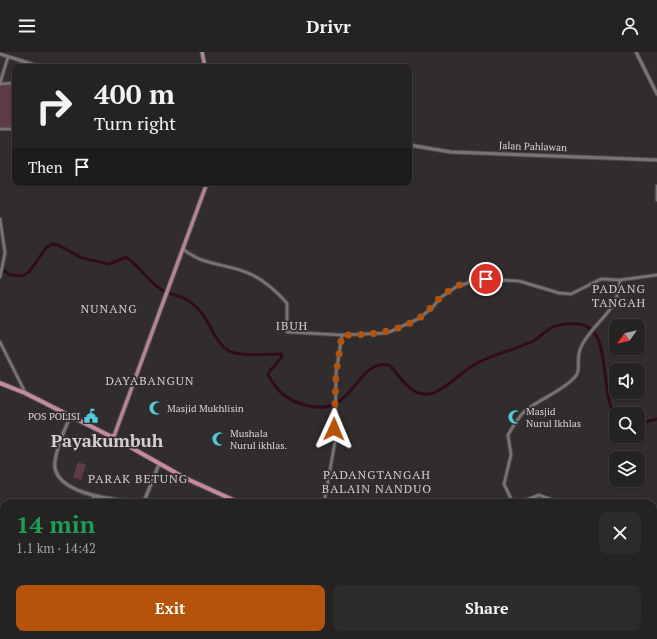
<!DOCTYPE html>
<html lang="en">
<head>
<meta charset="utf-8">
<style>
	:root { --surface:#252222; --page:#2d2a2a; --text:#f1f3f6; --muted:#a3a4a5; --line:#423f40; --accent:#b45309 }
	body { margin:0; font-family:"PT Serif",serif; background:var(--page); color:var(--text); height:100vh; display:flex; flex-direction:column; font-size:15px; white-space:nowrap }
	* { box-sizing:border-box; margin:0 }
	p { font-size:13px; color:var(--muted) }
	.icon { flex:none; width:22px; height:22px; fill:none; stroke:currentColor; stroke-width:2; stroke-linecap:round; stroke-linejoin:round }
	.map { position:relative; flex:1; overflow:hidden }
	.sheet { position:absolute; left:0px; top:447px; width:657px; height:140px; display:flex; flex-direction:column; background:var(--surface); border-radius:12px 12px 0 0; box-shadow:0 1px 3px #0004,0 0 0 1px var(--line) }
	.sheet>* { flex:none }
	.guide { position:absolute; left:12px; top:12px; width:400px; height:122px; border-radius:8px; box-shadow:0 1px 3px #0004,0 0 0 1px var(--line); background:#252222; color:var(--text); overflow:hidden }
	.needle { width:26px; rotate:236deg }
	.controls { position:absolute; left:609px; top:267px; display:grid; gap:8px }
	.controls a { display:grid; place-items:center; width:36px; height:36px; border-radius:8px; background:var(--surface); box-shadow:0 1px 3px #0004,0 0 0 1px var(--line); font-size:20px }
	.pin { position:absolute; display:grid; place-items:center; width:34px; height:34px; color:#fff; margin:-17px; border:2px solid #fff; border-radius:50%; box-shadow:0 1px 4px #0007 }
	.me { position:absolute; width:44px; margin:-22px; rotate:1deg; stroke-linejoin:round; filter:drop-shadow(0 0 3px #0008) }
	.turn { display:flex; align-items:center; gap:14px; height:84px; padding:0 16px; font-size:18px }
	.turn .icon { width:52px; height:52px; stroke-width:2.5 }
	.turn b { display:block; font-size:28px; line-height:34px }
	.then { display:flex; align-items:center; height:38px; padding:0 16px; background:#0003; gap:8px; font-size:15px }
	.round { display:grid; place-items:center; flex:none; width:42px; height:42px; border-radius:8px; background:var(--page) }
	.head { display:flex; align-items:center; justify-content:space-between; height:68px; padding:0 16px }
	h1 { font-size:24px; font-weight:700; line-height:30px; color:#1e9e55 }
	.cta { display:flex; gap:8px; margin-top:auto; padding:8px 16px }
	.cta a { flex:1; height:46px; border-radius:8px; background:var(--accent); color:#fff; font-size:16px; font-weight:700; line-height:46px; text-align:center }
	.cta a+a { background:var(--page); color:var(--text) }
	header { display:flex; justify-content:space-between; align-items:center; height:52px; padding:0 16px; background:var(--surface); font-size:18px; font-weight:700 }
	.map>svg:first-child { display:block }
</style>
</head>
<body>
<header><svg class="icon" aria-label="menu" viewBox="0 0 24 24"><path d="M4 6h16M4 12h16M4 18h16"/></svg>Drivr<svg class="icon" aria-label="person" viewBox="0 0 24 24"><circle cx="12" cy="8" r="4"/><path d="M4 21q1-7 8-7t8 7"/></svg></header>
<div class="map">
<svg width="657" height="587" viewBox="0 0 657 587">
	<rect width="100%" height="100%" fill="#312d2e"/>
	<path fill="#5d3c48" d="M15,32V76L0,77V33Z
		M78,410L86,413L81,428L73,425Z"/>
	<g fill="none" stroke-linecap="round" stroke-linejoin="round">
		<path stroke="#310a1c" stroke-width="3" d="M0,216L10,223L22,224L29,220L46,196L52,192L58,193L82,206L109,212L126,205C140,214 148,230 162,238C179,247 183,241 199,258C211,271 214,290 229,299C240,305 268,302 281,302L282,305L269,320L268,323C278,340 286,348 305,353C355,368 354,307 389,313C401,324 409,344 429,342C441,341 461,321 472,314C491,302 513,299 533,289C542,285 546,276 556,274C566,271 582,270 591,277C609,292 601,343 616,366
			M638,372L657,367"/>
		<defs>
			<path id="tertiary" d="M0,31L8,5
				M0,32L15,31
				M0,77H15
				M657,134V148
				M0,167L5,201L0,225
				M183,197C203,214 225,211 248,221C263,227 277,240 287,251V280L342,283L387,281L418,267L432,256L440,246L456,235L479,227L519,229L559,241L571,242L601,227L620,228L657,223
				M0,290L26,342
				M324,451L335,390L336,322L342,283
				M513,451L504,432L511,403L508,383C512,376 517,367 523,361C538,347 560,341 574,326C583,318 574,307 582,293C596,267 618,261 620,228
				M518,451L539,443L561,451
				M653,457H657
				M415,587L418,583
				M634,587V583"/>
			<path id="secondary" d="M636,0L657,42
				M0,2L41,15
				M409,93L451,100L657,108
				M71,363C66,374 53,404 55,416C60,443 120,450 142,449L145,447L159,412
				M92,451L94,445
				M49,587L51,583"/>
			<path id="primary" d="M202,0L205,15
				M114,384L207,131"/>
			<path id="trunk" d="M0,331L25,341L112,385
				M111 386a2 2 0 1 1 4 0a2 2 0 1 1-4 0Z
				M116,387L185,426L240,451
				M653,515H657"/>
		</defs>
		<use href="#tertiary" stroke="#4e4b4c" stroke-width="4.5"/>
		<use href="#secondary" stroke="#4e4b4c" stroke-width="5"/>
		<use href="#primary" stroke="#4e4b4c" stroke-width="5.5"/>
		<use href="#trunk" stroke="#4e4b4c" stroke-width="6"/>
		<use href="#tertiary" stroke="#787476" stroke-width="2.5"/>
		<use href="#secondary" stroke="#787476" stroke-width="3"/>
		<use href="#primary" stroke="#b38496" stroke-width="3.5"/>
		<use href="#trunk" stroke="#c689a0" stroke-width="4"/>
	</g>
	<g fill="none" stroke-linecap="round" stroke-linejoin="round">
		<path stroke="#b45309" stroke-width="7" stroke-dasharray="0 12.6" d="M334,377L336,322L342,283C369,283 395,281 419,266C428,261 433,252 441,245C454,234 469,227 486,227"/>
	</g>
	<defs>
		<symbol id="mosque-bare" viewBox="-9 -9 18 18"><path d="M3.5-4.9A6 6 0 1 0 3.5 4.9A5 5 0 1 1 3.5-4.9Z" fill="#52cbd8" stroke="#312d2e" stroke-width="2.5" paint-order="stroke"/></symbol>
		<symbol id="civic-bare" viewBox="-9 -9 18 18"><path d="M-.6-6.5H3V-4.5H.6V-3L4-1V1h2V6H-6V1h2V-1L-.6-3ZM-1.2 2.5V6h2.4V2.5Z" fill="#52cbd8" stroke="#312d2e" stroke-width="2.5" paint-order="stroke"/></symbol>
	</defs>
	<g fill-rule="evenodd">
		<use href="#mosque-bare" x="146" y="346" width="20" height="20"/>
		<use href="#civic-bare" x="81" y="354" width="20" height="20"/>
		<use href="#mosque-bare" x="505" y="355" width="20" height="20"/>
		<use href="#mosque-bare" x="209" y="377" width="20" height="20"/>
	</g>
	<g text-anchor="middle" stroke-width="3.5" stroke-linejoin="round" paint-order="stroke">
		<g font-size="10" fill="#d7d5d6" stroke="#312d2e">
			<text transform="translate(533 94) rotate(2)" y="4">Jalan Pahlawan</text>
		</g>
		<g font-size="10" fill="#d7d5d6" stroke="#312d2e" text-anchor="start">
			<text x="167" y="360">Masjid Mukhlisin</text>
			<text x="526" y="363">Masjid<tspan x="526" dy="12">Nurul Ikhlas</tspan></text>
			<text x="80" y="368" text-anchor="end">POS POLISI</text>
			<text x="230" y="385">Mushala<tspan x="230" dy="12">Nurul ikhlas.</tspan></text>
		</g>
		<g font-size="12" letter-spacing="1" fill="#d4cfd1" stroke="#312d2e">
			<text x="619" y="241">PADANG<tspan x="619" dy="14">TANGAH</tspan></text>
			<text x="109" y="261">NUNANG</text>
			<text x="292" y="278">IBUH</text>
			<text x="150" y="333">DAYABANGUN</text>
			<text x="377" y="427">PADANGTANGAH<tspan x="377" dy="14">BALAIN NANDUO</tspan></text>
			<text x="138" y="431">PARAK BETUNG</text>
		</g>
		<g font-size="18" font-weight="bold" fill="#d4cfd1" stroke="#312d2e">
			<text x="107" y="395">Payakumbuh</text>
		</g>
	</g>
</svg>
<div class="controls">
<a><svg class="needle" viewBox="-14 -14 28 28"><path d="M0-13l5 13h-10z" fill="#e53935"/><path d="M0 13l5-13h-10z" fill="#a3a4a5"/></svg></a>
<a><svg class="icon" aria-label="sound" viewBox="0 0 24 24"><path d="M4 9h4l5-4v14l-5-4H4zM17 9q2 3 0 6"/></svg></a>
<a><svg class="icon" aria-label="search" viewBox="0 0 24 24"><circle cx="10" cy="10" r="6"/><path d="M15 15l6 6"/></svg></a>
<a><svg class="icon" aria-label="layers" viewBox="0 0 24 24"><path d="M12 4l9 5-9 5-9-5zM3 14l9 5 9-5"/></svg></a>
</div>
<div class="pin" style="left:486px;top:227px;background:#d93025"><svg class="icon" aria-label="arrive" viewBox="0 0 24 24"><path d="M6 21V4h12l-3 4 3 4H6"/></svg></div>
<svg class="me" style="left:334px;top:377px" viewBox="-20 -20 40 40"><path d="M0-17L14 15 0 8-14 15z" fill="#b45309" stroke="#fff" stroke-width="4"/></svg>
<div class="guide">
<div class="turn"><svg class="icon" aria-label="right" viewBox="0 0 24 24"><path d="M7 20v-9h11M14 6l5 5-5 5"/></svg><div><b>400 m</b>Turn right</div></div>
<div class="then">Then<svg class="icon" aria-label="arrive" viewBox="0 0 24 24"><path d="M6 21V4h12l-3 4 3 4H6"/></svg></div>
</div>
<section class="sheet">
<div class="head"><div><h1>14 min</h1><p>1.1 km · 14:42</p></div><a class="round"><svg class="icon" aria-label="close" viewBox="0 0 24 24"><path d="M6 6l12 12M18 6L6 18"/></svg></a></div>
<div class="cta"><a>Exit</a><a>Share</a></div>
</section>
</div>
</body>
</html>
